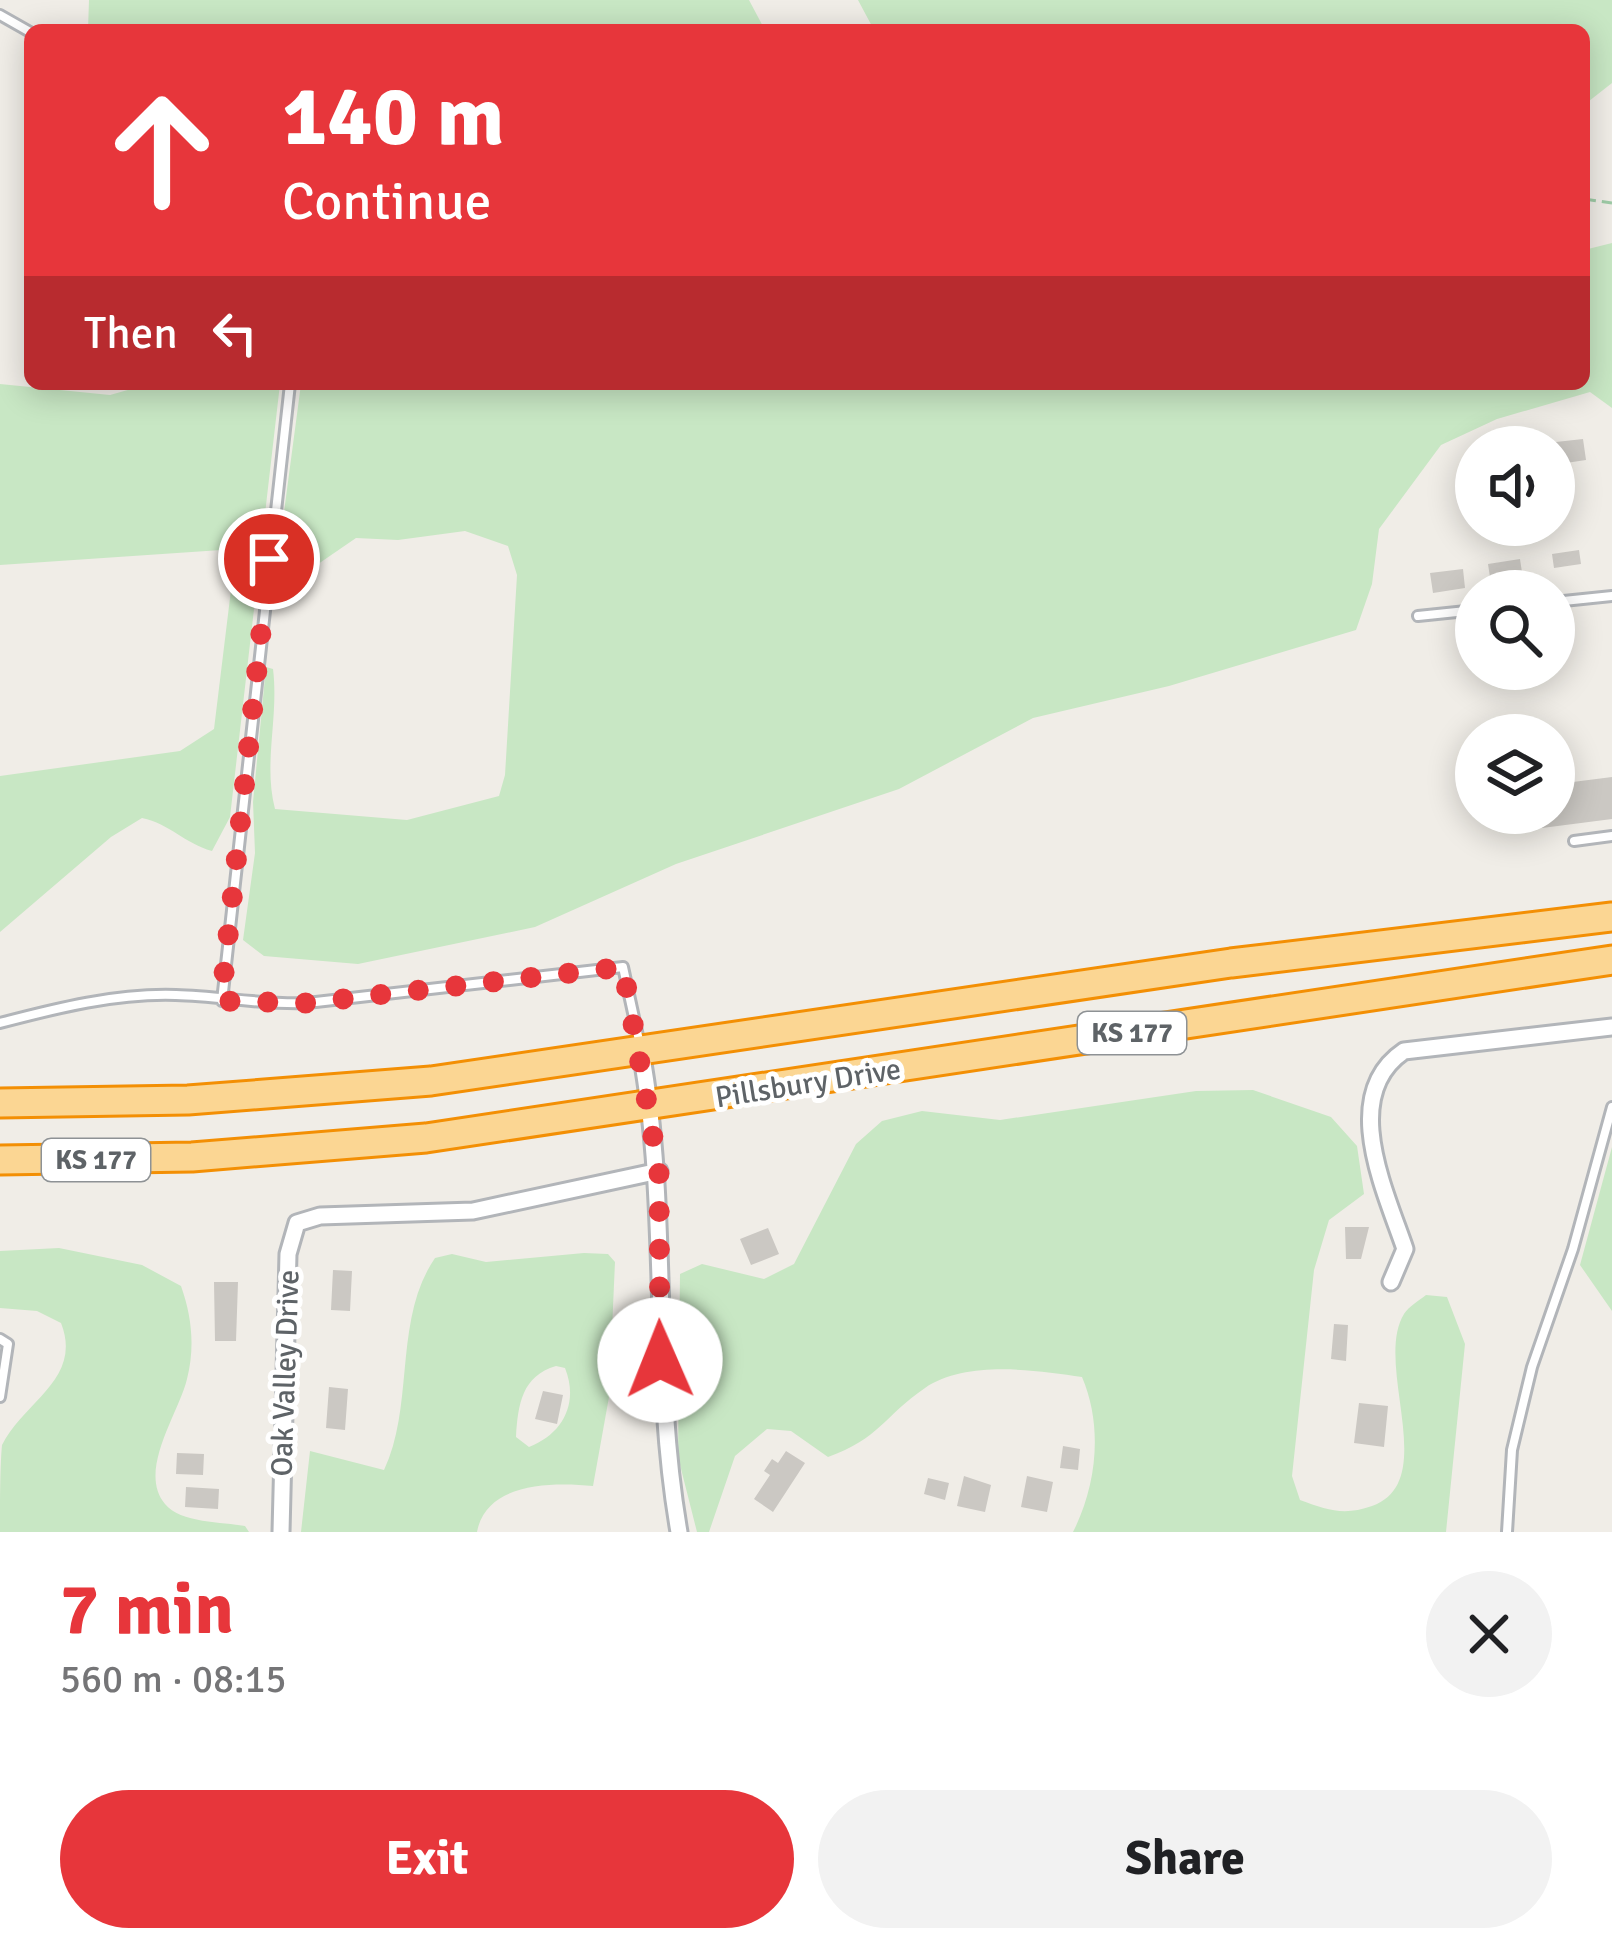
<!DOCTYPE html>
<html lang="en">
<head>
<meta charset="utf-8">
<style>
	:root { --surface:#fff; --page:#f2f2f2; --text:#202124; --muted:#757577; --accent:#e7363b }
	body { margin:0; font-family:Signika,sans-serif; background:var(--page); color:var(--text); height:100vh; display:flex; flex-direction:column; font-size:45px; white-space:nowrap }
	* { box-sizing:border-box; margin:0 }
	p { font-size:39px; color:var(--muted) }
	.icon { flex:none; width:66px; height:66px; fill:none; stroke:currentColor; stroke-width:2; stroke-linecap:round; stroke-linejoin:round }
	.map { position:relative; height:1532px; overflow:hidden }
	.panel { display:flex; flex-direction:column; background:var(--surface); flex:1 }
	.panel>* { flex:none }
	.hud { position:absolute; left:24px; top:24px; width:1566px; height:366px; border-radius:18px; box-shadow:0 6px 30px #0003; background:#e7363b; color:#fff; overflow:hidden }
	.buttons { position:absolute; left:1455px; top:426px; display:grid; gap:24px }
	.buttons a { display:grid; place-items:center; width:120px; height:120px; border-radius:50%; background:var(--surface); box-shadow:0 6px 30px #0003; font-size:60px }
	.pin { position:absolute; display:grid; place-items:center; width:102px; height:102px; color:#fff; margin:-51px; border:6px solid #fff; border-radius:50%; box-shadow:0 3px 12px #0007 }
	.me { position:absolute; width:132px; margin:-66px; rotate:359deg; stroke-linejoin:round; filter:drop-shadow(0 0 9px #0008) }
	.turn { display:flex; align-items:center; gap:42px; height:252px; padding:0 60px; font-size:54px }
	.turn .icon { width:156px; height:156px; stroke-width:2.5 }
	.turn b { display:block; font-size:84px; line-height:102px }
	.then { display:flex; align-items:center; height:114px; padding:0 60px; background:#0003; gap:24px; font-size:45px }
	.round { display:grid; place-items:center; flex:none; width:126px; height:126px; border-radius:63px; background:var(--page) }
	.head { display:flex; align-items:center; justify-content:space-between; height:204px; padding:0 60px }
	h1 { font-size:72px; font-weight:700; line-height:90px; color:var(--accent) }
	.button { display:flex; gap:24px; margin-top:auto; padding:24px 60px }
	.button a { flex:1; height:138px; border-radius:72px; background:var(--accent); color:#fff; font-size:48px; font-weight:700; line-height:138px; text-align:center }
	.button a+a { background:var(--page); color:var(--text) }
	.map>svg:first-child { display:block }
</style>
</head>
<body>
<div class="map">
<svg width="1612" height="1532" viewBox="0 0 1612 1532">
	<rect width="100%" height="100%" fill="#f0ede7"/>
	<path fill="#c8e7c4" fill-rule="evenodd" d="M89,0H749L765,30H88Z
		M858,0H1612V83L1584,105V30H874Z
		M1612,243V408L1590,392L1497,419L1441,445L1379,529L1372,584L1356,630L1169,686L1033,718L899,789L676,864L535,927L358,964L264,956L243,940L255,853L253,802L266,667L273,669C279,717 263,763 275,809L407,820L499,796L505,775L517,575L508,546L465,531L398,540L356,538L273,595L301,384H1584V250Z
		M0,384L110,395L149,384H280L230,817L212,851C184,843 170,824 142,818L111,837L0,932V776L180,751L214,729L236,549L0,565Z
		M1253,1090L1331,1117L1357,1146L1364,1194L1329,1220L1314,1270L1292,1476L1300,1500C1327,1510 1344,1516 1372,1506C1441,1481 1373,1365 1404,1314C1408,1307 1420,1300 1426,1295L1447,1297L1465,1344L1446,1532H1073C1097,1485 1103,1426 1082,1377C1035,1370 966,1360 925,1388C884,1416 879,1439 828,1457L791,1431L767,1429L735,1456L709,1532H697L678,1457L680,1274L702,1264L764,1279L794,1264L856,1144L882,1121L922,1111L1000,1120L1196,1091Z
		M1612,1147V1311L1580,1265Z
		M59,1248L142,1265L181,1286C192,1317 195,1347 187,1379C179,1413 137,1471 165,1504C180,1523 223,1522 245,1526L249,1532H0C0,1509 0,1465 2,1445C24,1401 83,1379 61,1323L37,1311L0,1308V1251Z
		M584,1253L608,1254L615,1262L609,1397L593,1486C553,1482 486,1482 477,1532H301L310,1451L384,1470C415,1405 393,1319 435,1258L452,1254L486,1262ZM556,1366L565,1368C579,1403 563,1434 529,1447L516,1437C518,1404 522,1376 556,1366Z"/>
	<path fill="#cbc8c3" d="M1583,439L1586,460L1559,464L1556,442Z
		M1579,550L1581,564L1554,568L1552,554Z
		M1520,559L1523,579L1491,584L1488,564Z
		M1463,569L1465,588L1433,593L1430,573Z
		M1554,741H1560L1565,783L1612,777V819L1542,828L1540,813H1554Z
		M1345,1227H1369L1361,1259H1346Z
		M768,1228L779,1254L751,1265L740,1239Z
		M333,1270L352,1271L350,1311L331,1310Z
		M214,1282H238L236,1341H215Z
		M1334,1324L1348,1325L1346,1361L1331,1359Z
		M329,1387L348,1389L345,1430L326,1428Z
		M543,1391L563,1395L557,1424L535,1419Z
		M1359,1403L1388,1406L1384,1447L1354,1443Z
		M1063,1446L1080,1449L1078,1470L1060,1468Z
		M786,1451L805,1463L773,1512L754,1499L770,1475L764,1471L772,1459L778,1463Z
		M177,1453L204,1454L203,1475L176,1474Z
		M964,1476L991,1485L985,1512L957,1506Z
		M1027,1476L1053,1482L1047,1512L1021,1507Z
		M928,1478L949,1483L945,1500L924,1494Z
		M186,1487L219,1489L218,1509L185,1507Z"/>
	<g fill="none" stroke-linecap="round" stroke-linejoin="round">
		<defs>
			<path id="lane" d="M0,15L30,32
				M1554,602L1612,596
				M1418,616L1476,610
				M1574,841L1612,836
				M222,1001L290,384
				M0,1023C57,1008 117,993 176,995C220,996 262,1005 307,1003L623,967L640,1045
				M0,1339L8,1344L0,1397
				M1507,1532L1512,1450L1532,1367L1573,1249L1612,1107"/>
			<path id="street" d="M641,1052C670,1211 651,1372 679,1532
				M1391,1282L1405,1249C1385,1190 1339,1095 1404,1051L1612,1027
				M281,1532L288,1254L297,1223L320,1216L473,1211L659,1171"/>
			<path id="highway" d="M0,1103L188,1100L431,1081L1231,963L1612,917
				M0,1160L192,1157L426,1138L1612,960"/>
		</defs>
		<use href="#lane" stroke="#b2b5b9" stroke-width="14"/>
		<use href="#street" stroke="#b2b5b9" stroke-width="21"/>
		<use href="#highway" stroke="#f38f04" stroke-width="33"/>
		<path stroke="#9ecba6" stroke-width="3" stroke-dasharray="12 6" stroke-linecap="butt" d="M1584,199L1612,203"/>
		<use href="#lane" stroke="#fff" stroke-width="8"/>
		<use href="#street" stroke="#fff" stroke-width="15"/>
		<use href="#highway" stroke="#fbd693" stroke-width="27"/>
	</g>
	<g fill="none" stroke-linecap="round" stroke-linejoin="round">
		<path stroke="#e7363b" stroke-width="21" stroke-dasharray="0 37.8" d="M269,559L221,1001L307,1003L623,967L659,1171L660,1360"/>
	</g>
	<g text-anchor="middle" stroke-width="10" stroke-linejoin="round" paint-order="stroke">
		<g fill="#fff" stroke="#8e9295" stroke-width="3">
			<rect x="1078" y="1012" width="108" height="42" rx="9"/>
			<rect x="42" y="1139" width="108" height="42" rx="9"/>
		</g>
		<g font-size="27" font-weight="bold" fill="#5e6367">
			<text x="1132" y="1042">KS 177</text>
			<text x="96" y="1169">KS 177</text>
		</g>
		<g font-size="30" fill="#5e6367" stroke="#fff">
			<text transform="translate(808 1083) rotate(-9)" y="10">Pillsbury Drive</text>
			<text transform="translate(285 1373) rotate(-88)" y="10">Oak Valley Drive</text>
		</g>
	</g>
</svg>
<div class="buttons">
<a><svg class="icon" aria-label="sound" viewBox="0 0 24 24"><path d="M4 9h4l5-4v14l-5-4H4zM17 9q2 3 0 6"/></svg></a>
<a><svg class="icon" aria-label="search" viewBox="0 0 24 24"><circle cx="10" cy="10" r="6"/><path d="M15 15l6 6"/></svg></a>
<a><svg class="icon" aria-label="layers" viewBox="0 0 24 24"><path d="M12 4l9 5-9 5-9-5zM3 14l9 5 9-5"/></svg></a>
</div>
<div class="pin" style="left:269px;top:559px;background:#d93025"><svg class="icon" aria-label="arrive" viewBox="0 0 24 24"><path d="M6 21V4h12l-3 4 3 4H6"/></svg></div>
<svg class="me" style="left:660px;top:1360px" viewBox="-20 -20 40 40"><circle r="19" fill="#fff"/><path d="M0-13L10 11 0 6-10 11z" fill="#e7363b"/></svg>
<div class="hud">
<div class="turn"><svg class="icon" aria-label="ahead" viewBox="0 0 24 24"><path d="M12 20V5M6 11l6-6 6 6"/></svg><div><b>140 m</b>Continue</div></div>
<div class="then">Then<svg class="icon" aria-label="left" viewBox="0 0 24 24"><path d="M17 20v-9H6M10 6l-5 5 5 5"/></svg></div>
</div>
</div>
<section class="panel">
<div class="head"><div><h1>7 min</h1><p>560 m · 08:15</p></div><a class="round"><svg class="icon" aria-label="close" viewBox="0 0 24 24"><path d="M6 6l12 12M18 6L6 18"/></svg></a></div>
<div class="button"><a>Exit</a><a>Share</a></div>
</section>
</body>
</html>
